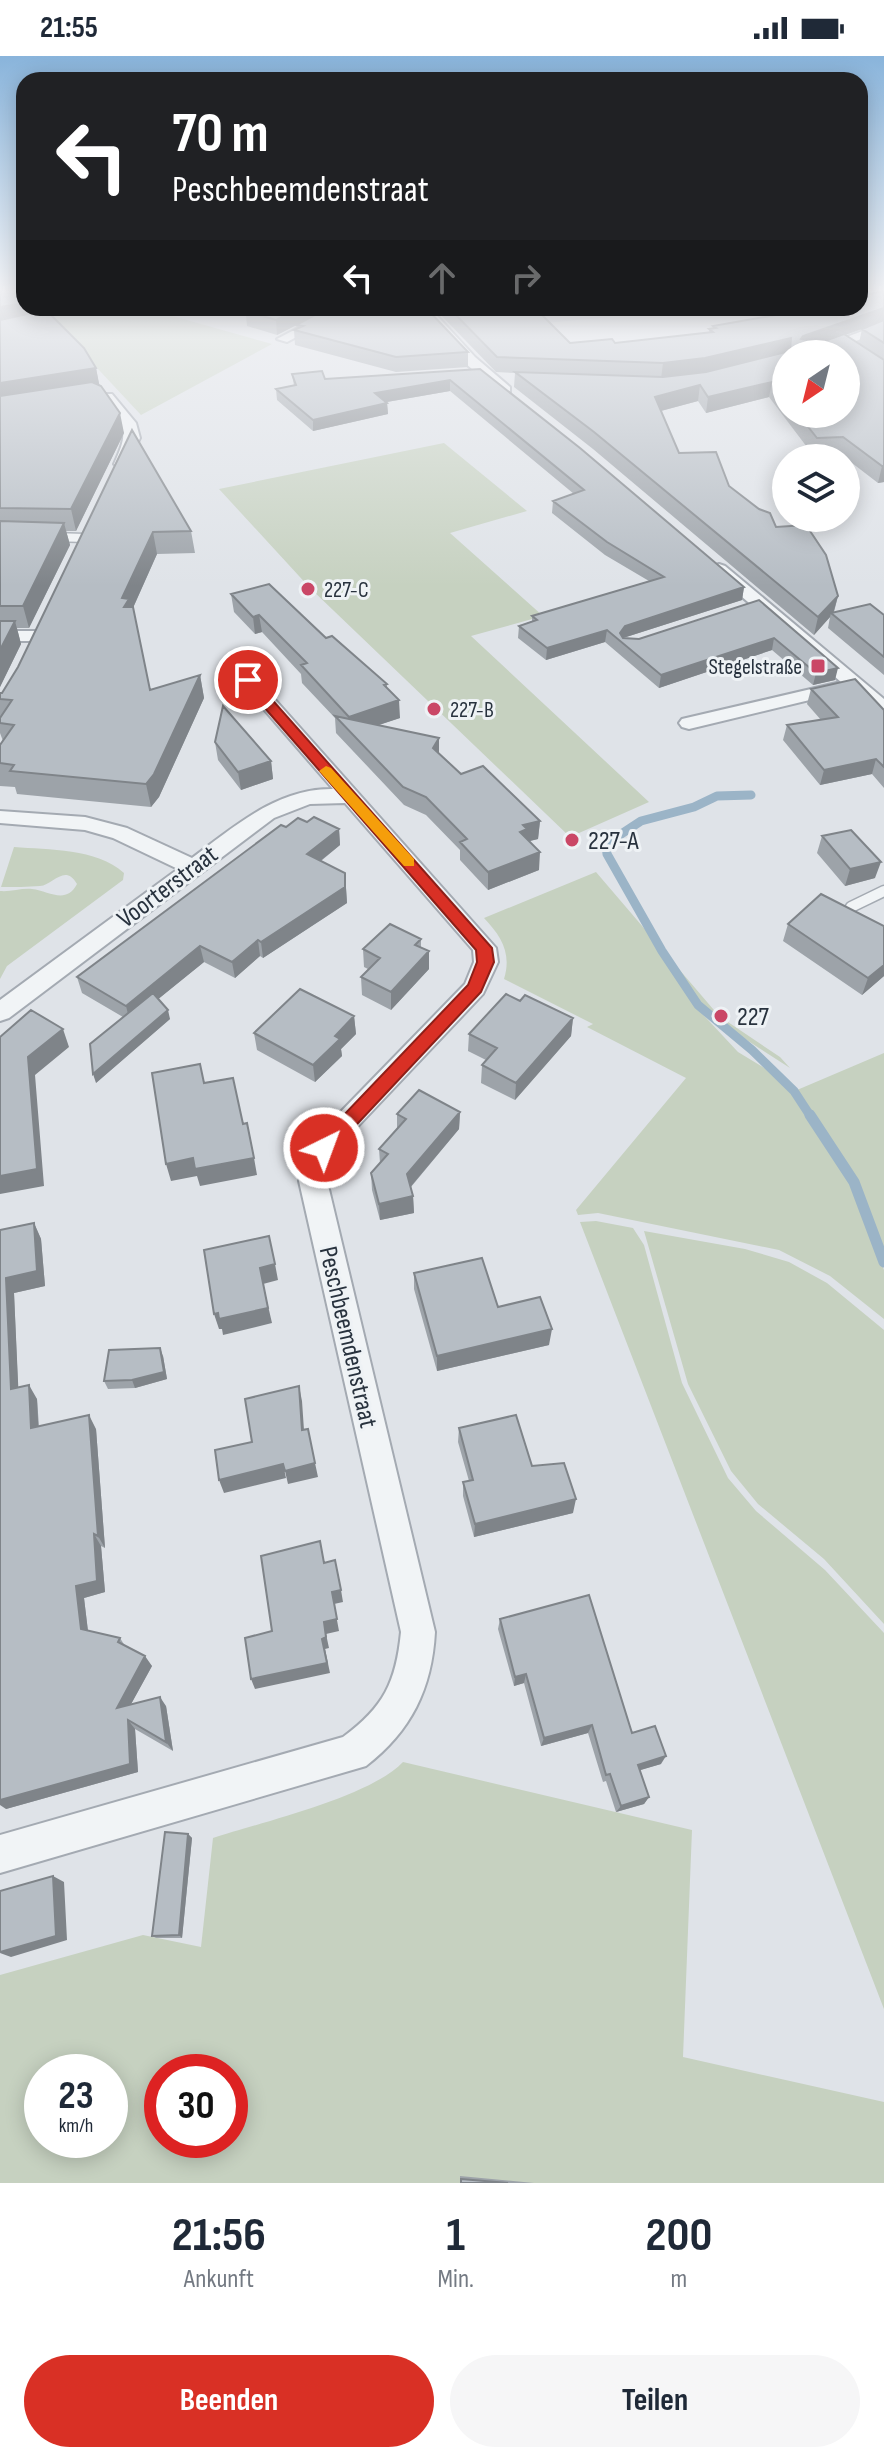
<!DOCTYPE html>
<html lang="de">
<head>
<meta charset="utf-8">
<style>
	:root { --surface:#fff; --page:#f6f6f7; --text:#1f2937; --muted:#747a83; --accent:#d93025 }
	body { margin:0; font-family:"Sofia Sans Condensed",sans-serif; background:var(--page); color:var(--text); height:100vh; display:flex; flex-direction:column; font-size:30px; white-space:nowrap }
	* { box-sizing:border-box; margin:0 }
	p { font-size:26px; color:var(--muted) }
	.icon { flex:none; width:44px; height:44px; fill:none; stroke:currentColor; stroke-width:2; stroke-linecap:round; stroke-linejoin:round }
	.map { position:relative; height:2127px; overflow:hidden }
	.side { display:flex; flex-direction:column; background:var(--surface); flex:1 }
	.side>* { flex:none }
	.hud { position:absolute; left:16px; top:16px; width:852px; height:244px; border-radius:24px; box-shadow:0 4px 20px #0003; background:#202124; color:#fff; overflow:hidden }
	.needle { width:52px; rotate:215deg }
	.fabs { position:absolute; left:772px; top:284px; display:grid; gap:16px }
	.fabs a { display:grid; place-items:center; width:88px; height:88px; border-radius:50%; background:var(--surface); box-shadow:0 4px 20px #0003; font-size:40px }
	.speed { position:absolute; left:24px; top:1998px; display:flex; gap:16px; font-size:40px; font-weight:700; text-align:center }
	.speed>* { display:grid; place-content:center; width:104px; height:104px; border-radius:50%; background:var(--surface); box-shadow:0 4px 20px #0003; line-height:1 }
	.speed small { font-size:20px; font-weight:400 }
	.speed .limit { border:12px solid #d22; background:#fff; color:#111 }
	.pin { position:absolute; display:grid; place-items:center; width:68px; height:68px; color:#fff; margin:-34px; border:4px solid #fff; border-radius:50%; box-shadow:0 2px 8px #0007 }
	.me { position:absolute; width:88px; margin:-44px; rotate:42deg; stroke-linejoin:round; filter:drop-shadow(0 0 6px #0008) }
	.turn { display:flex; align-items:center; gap:28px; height:168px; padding:0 24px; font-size:36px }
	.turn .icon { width:104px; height:104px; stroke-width:2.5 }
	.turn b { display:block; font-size:56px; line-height:68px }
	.lanes { display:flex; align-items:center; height:76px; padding:0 24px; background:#0003; justify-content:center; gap:40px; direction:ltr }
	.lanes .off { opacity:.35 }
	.eta { display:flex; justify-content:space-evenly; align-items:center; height:136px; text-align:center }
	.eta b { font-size:48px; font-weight:700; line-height:56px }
	.action { display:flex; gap:16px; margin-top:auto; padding:16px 24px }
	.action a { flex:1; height:92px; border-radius:48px; background:var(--accent); color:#fff; font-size:32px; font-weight:700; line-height:92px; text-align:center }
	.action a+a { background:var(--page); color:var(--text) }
	.status { display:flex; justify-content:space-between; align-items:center; height:56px; padding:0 40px; background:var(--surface); direction:ltr }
	.status svg { height:22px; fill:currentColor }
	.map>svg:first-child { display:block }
</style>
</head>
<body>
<div class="status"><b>21:55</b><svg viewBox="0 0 49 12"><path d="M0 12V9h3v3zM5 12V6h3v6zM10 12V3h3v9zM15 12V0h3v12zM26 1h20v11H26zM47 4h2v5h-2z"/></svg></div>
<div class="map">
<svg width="884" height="2127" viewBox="0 0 884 2127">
	<rect width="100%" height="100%" fill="#dfe3e8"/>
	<path fill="#cdd2da" d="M511,252H706L535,268Z"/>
	<path fill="#c6d1c0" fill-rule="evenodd" d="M41,252H162V257L272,288L141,359Z
		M444,387L527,455L450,477L543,560L471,580L649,746L570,781L310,532L219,433Z
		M14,791C49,794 96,792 124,817L123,824L7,910L0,923V835C11,836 21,832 32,833C49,835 66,849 77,828C65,807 53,829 40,830C28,831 14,831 1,831Z
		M596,816L719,960L780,1001L790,1012L739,979L701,948L695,950L738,996L771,1016L790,1036L851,1127L884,1214V1263L830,1220L779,1194L598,1157L578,1159L576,1154L686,1022L587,971L593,968L504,923C512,897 501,880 484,862Z
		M884,997V1195L857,1123L797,1034Z
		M596,1165L633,1172L644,1189L682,1327L728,1422L756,1455L825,1514L884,1577V1953L580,1166Z
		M644,1175L745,1193L789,1206L827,1227L884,1274V1568L824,1503L758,1448L731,1415L688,1328Z
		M403,1706L692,1774L683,2001L884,2046V2127H0V1919L143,1879L201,1891L213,1782C262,1766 370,1741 403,1706ZM42,2016H110V2084H42ZM162,2016H230V2084H162Z"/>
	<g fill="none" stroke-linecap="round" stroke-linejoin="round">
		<path stroke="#9bb4c7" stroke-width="9" d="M751,739L717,740L694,751L641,765L606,788L607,798L662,895L698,949L752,994L794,1035L811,1061"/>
		<path stroke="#9bb4c7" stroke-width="11" d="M810,1059L854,1126L884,1206"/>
		<defs>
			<path id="lane-far1" d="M53,481L85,482"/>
			<path id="lane" d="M851,851L884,835"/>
			<path id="street" d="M336,252H351L287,286L277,283Z
				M417,252H430L475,301L510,331V337H500L465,307Z
				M884,267V275L819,298H801Z
				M73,338H112L136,367L140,382L126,411L121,412L114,408C129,375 126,372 103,345L73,344Z
				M719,508L725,510L884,643V659L877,657L851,634L689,673L682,671L679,667L682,663L841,626L713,516L711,513L713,510Z
				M0,575H39L48,580L39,585H0Z
				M248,618L254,620L496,892L498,906L483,938L344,1085L328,1109L327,1125L435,1576C432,1633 411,1675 366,1710L0,1817V1779L343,1681C384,1651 396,1626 401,1576L299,1125L302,1107L326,1071L465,928L474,906L473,894L345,747L310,748L274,762L9,962L0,965V944L178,813L113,782L85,774L0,767V755L85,761L127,772L192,802C234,771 277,732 333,733L242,628L239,624Z"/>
		</defs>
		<use href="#lane-far1" stroke="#a4aab2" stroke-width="11"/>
		<use href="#lane" stroke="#a4aab2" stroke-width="13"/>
		<use href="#street" stroke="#a4aab2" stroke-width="4"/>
		<use href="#lane-far1" stroke="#f1f4f6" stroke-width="8"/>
		<use href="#lane" stroke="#f1f4f6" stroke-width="10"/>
		<use href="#street" fill="#f1f4f6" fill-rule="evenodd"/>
	</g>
	<path fill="#9da3a9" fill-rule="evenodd" d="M0,232L40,256L96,312L99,329L124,377L76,475H66L70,489L29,572H17L21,588L0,631Z
		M884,235V426L878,427L839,397L813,399L769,341L706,357L698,345L661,355L679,397L729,430L776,471L838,540L834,556L884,559V619L828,572L830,561L814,579L593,393L514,331L515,317L496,316L434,252H535L570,287H615L709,277V273H712L713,270L860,252ZM862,273L859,287L845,279L851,277ZM786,298L846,358H786Z
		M229,252H426L468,296V311L396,316L295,289L294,274L297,273L296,269L277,279L247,270L246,259L229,256Z
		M480,313L744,531L742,544L623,582L639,583L759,544L835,624L813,629L772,594L659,632L605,586L546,604L518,582L519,570L532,565V560L649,525L605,499L552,457L553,445L574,438L450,335L387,346L388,358L313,375L277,344L276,333L294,330L292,318L325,323Z
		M132,374L191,475L195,497L157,498L133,552L150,634L200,619L204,642L159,741L151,751L17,738L15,731L0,730V689L3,685L0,677V637H2L18,611Z
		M231,538L326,582L387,628V632L400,662L378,669L439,682V698L461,718L540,765L538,783L529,785L539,814L488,834L460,804V794L426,759L404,749L336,677L335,662L302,627L301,618L262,576L255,578L234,556Z
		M811,633L884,654V732L872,718L820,729L783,684L787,669L821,664L807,648Z
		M215,686L271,705L273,723L241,734L218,704Z
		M307,766L339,773L340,789L321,805L345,817L347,847L263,902L260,900L235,922L204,906L158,943L170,963L96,1027L123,961L82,937L77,921L286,771Z
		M822,780L875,822L845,830L817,797Z
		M788,868L884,870V920L862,939L783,885Z
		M421,883V891L429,913L391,954L362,939L361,921L368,913L364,911L363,893Z
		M520,945L573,962L571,980L515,1044L481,1027L482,1009L486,1004L468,995L469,978Z
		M354,960L356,978L341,993L342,1000L315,1026L257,994L254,977Z
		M460,1056L459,1073L411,1131L413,1140L414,1157L380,1164L372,1134L371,1117L380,1107L379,1093L397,1073V1058Z
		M34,1167L41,1183L45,1230L14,1237L18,1331L37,1343L39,1370L96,1373L105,1492L101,1490L105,1536L84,1542L88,1575L120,1582L125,1590L152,1610L131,1648L166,1650L173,1695L135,1673L138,1716L6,1753L0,1174Z
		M414,1217L498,1251L549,1289L437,1315L414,1233Z
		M163,1300L167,1323L135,1332L108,1333L104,1325Z
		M459,1372L532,1410L573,1457L474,1481L463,1440V1426L469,1425L458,1386Z
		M500,1563L632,1677L661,1708L640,1714L649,1741L644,1748L616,1756L606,1725L603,1726L588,1677L541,1690L524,1627L514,1630L498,1573Z
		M188,1778L192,1782L182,1882H156L152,1880Z
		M460,2120L534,2127H460Z"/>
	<path fill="#7f8489" d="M24,247V252H39L41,263L0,271V251Z
		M300,252H330L277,279L276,264Z
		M884,252V265L800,295L801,283L803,280Z
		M791,282L788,298L702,318L661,323L663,307Z
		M96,312L100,332L0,348V327Z
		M450,324V335L375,348V337Z
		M772,326L769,341L706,357L708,341Z
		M700,329L698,345L653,357L655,341Z
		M387,347L388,358L313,375V364Z
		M120,357L124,377L76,475L71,453Z
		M882,410H884V426L878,427Z
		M64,467L70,489L29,572L23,550Z
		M153,476L157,498L132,554L129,573L122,542Z
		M744,531L742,544L623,582L620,577L625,570Z
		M838,540L833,558L831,557L830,561L814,579L818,561Z
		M259,559L262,576L255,578L253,561Z
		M15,565L21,588L0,631V594Z
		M607,574L605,586L546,604L547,592Z
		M774,582L772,594L659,632L661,619Z
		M838,612L835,624L813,629L816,617Z
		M200,619L204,642L159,741L151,751L146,728Z
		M399,644L400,662L352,678L350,675L349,661Z
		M439,682V700L433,692Z
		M876,703L872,718L820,729L824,714Z
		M271,705L273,723L241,734L238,716Z
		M540,765L538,783L526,786L520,776L523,769Z
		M339,773L340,789L309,814L307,798Z
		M540,796L539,814L488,834V816Z
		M881,806L875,822L845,830L850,813Z
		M345,817L347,847L263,902L261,886Z
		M258,884L260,900L235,922L232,906Z
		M200,890L204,906L130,966L126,950Z
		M429,895V913L391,954V936Z
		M884,909V920L862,939L868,922Z
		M168,954L170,963L96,1027L93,1018Z
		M354,960L356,978L341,993L342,1000L315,1026L313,1009L335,980Z
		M573,962L571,980L515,1044L516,1027Z
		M63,973L69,991L35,1019L44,1130L0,1138V1120L28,1001Z
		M460,1056L459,1073L407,1135V1118Z
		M193,1102H254L257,1119L200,1130L197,1120L171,1125L166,1108Z
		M413,1140L414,1157L380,1164L379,1148Z
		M34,1167L41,1183L45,1230L14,1237L19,1347L11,1333L6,1222Z
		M275,1208L278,1224L263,1228L272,1267L223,1279L222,1273H219L214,1258L260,1212Z
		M552,1273L549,1289L437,1315V1300Z
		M160,1292L163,1300L167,1323L135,1332L132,1324Z
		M29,1329L37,1343L39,1386L31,1372Z
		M299,1330L302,1345L305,1389L302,1374Z
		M89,1359L96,1373L105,1492L98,1480Z
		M315,1407L318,1421L288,1428L285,1415Z
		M283,1408L286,1422L224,1437L219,1424Z
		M576,1443L573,1457L474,1481L475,1468Z
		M94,1478L101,1490L105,1536L84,1542L89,1584L81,1573L76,1530Z
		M341,1534L343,1546L334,1548L339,1575L326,1578L329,1592L325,1593L330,1617L255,1633L251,1623L322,1583L324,1566L332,1536Z
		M145,1600L152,1610L124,1661L117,1652Z
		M526,1618L524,1627L514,1630L515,1621Z
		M160,1641L166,1650L173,1695L166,1686Z
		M128,1664L135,1673L138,1716L6,1753L0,1749V1744Z
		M592,1669L588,1677L541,1690L544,1682Z
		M666,1700L661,1708L634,1716L638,1709Z
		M649,1741L644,1748L616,1756L621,1750Z
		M188,1778L192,1782L182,1882L179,1879Z
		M53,1820L64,1826L67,1884L11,1901L0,1897Z"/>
	<path fill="#b6bdc4" stroke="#7f8489" stroke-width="2" d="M0,232H24V247L0,251Z
		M884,235V252L803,280L801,283L822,286L844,278L884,304V410H882L843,381L817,382L798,358H846V298H786V343L772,326L708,341L700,329L655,341L679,397L716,396L729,430L759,453L770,457L776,471L806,469L826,499L838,540L818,561L594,376L515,316L663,321L706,316L790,295L791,282L705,302L663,307L497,301L449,252H535L570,287L612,283L615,287L713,276L709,273L716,272L713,270L816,252H860V240Z
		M250,252H300L276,264L245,255Z
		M328,252H426L468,296L396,301L294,274L303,270L296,269Z
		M46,254L84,292L96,312L0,327V264Z
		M884,264V287L862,273Z
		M480,313L580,392L744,531L625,570L620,577L623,582L639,583L759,544L838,612L816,617L774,582L661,619L607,574L547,592L519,570L537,564L532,560L664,521L607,486L553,445L584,434L450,324L375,337L387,347L313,364L276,333L296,329L292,318L322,315L325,323Z
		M92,326L101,330L120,357L71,453L0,452V340Z
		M132,374L191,475L153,476L122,542L129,543L124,551H133L150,634L200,619L154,718L146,728L10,715L14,709L0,707V689L14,669L0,667V662L12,644L0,643V637H2L18,611Z
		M0,465L64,467L23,550H0Z
		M269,528L326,582L332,580L387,628L384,629L399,644L349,661L301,609L307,607L259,559L253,561L231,538Z
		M870,548L884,559V601L831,557Z
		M0,565H15L0,594Z
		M855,623L884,654V711L876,703L824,714L787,669L838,661L811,633Z
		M223,650L271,705L238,716L215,686Z
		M335,660L439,682L433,692L461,718L483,710L540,765L523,769L527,773L520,776L540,796L488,816L460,786L467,783L426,741L403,731Z
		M314,761L339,773L307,798L345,817V831L261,886L258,884L232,906L200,890L126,950L77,921L281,769L286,771L298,762L307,766Z
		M851,774L881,806L850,813L822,780Z
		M821,838L884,870V909L868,922L788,868Z
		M390,868L421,883L415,889L429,895L391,936L361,921L380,902L363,893Z
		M300,933L354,960L335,980L340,983L313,1009L254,977Z
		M153,937L168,954L93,1018L90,988Z
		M506,938L520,945L525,939L573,962L516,1027L482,1009L497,992L469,978Z
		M31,954L63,973L28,1001L37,1113L0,1120V981Z
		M200,1008L204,1027L233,1022L243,1068L247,1067L254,1102L195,1113L193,1102L166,1108L152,1017Z
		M419,1034L460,1056L407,1118L413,1140L379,1148L371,1117L388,1098L379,1093L406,1063L397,1058Z
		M34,1167L37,1215L6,1222L11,1333L29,1329L31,1372L89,1359L98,1480L94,1478L97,1525L76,1530L81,1573L120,1582L118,1586L145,1600L117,1652L160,1641L166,1686L128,1664L130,1708L0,1744V1174Z
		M269,1180L275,1208L260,1212L268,1252L219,1263L218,1257L214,1258L204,1194Z
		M482,1202L498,1251L540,1241L552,1273L437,1300L414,1217Z
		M160,1292L164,1316L132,1324L104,1325L109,1294Z
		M299,1330L302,1374L308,1373L315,1407L285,1415L283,1408L219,1424L215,1394L252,1386L245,1343Z
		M516,1359L532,1410L564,1407L576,1443L475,1468L463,1426L473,1424L459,1372Z
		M320,1485L324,1507L335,1504L341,1534L332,1536L337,1563L324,1566L326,1581L322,1583L327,1607L251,1623L245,1582L272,1575L261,1500Z
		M589,1539L632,1677L655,1670L666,1700L638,1709L649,1741L621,1750L610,1718L606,1719L592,1669L544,1682L526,1618L515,1621L500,1563Z
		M165,1776L188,1778L179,1879L152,1880Z
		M53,1820L56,1880L0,1896V1835Z
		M461,2123L508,2127H461Z"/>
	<linearGradient id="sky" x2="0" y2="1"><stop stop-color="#89b4db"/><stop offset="0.44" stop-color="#f1f2f5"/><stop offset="1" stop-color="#f1f2f5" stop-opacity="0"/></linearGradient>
	<rect width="884" height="530" fill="url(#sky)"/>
	<path fill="#d93025" stroke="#8d1f18" stroke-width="2" d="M248,620L252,621L492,892L494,906L481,936L330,1097H317L314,1092L317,1087L468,929L477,906L476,894L243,627L241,624Z"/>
	<path fill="#f59e0b" d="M326,710L331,712L414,803V810H404L321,717L319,715Z"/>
	<g fill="#ca4766" stroke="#eef2f5" stroke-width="3">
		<circle cx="308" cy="533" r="8"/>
		<rect x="810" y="602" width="16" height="16" rx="4"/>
		<circle cx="434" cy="653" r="8"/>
		<circle cx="572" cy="784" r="8"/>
		<circle cx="721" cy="960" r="8"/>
	</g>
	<g text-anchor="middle" stroke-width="6" stroke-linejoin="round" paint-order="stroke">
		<g font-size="22" fill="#28323e" stroke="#eef2f5" text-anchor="start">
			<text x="324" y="541">227-C</text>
			<text x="802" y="618" text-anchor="end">Stegelstraße</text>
			<text x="450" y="661">227-B</text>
		</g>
		<g font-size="26" fill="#28323e" stroke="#eef2f5" text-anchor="start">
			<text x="588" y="793">227-A</text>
			<text x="737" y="969">227</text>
		</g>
		<g font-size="26" fill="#28323e" stroke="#eef2f5">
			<text transform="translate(167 830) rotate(-37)" y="9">Voorterstraat</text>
			<text transform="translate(349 1281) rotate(77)" y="9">Peschbeemdenstraat</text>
		</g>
	</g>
</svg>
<div class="fabs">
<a><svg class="needle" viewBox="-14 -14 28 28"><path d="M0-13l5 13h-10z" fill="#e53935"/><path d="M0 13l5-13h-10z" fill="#747a83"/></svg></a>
<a><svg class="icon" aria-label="layers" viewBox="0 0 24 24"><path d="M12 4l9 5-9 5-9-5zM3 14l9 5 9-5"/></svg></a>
</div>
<div class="speed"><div>23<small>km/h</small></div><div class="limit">30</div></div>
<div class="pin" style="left:248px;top:624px;background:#d93025"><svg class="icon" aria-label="arrive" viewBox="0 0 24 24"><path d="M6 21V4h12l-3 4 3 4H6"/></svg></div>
<svg class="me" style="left:324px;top:1092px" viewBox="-20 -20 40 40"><circle r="17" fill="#d93025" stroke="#fff" stroke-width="3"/><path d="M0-11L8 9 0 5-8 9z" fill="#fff"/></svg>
<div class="hud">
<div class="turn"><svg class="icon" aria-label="left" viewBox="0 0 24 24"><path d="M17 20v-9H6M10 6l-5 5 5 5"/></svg><div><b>70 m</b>Peschbeemdenstraat</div></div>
<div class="lanes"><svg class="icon" aria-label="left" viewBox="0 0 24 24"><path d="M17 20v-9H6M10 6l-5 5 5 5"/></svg><svg class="icon off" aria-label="ahead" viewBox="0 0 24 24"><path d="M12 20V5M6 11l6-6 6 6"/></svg><svg class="icon off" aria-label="right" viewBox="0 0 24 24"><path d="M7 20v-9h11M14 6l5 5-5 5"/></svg></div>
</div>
</div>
<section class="side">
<div class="eta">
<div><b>21:56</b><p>Ankunft</p></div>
<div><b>1</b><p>Min.</p></div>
<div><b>200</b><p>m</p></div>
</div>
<div class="action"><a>Beenden</a><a>Teilen</a></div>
</section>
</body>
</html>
